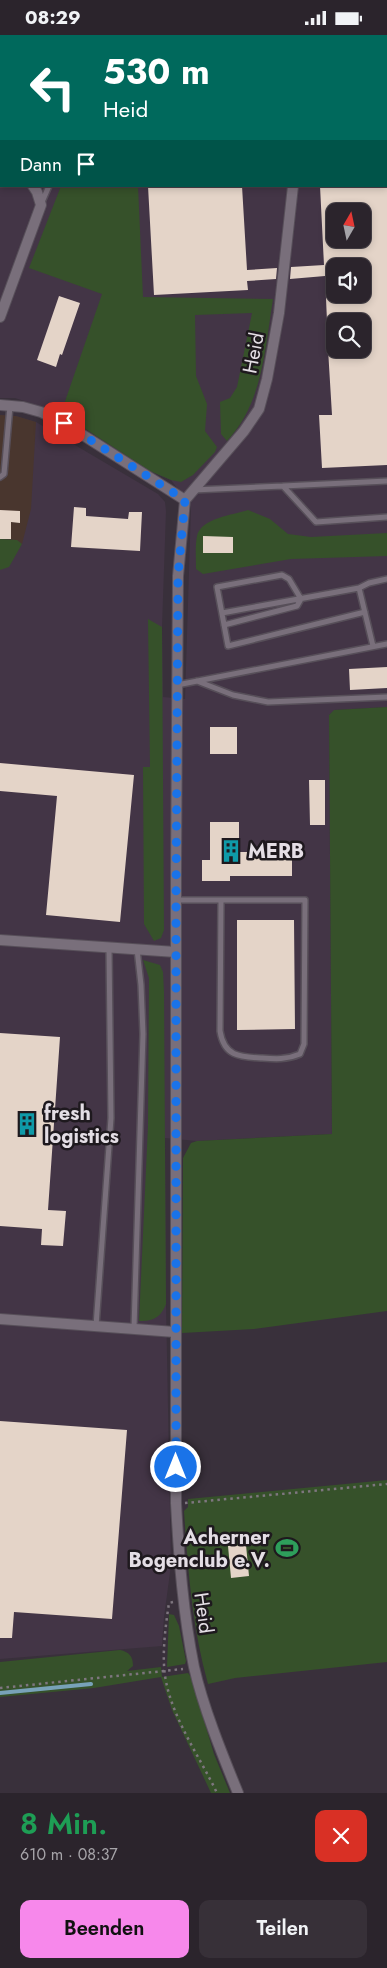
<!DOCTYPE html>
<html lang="de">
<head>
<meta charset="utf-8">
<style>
	:root { --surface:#2b242c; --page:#373038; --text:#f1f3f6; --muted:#a6a4a9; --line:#474148; --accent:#f788eb }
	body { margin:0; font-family:Jost,sans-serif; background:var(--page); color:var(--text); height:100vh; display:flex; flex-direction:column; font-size:19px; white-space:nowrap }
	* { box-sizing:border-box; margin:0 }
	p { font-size:16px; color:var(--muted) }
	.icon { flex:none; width:28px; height:28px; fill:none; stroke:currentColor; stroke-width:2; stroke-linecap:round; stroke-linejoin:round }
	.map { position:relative; height:1758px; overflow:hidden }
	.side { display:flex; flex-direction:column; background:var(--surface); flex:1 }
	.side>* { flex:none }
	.guide { position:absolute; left:0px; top:0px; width:388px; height:152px; box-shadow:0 2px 8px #0003,0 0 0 1px var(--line); background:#00695c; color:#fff; overflow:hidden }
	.needle { width:32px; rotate:9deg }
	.fabs { position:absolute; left:326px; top:168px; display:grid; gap:10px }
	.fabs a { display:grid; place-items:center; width:45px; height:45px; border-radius:10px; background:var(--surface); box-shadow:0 2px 8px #0003,0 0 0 1px var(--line); font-size:25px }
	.pin { position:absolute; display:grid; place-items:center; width:42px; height:42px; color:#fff; margin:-21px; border-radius:10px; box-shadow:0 2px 8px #0006 }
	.me { position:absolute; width:55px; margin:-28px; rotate:0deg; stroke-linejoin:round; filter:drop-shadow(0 0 4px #0008) }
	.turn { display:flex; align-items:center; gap:18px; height:105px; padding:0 20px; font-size:22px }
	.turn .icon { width:65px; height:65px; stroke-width:2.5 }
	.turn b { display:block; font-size:35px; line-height:42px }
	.then { display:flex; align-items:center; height:48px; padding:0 20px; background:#0003; gap:10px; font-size:19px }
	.round { display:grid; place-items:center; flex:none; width:52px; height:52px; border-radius:10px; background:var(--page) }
	.headline { display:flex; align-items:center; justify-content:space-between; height:85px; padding:0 20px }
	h1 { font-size:30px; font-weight:600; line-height:38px; color:#1e9e55 }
	.button { display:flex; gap:10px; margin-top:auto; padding:10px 20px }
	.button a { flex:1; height:58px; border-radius:10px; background:var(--accent); color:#111; font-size:20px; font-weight:600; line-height:58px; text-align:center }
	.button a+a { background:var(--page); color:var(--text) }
	.status { display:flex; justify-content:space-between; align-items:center; height:35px; padding:0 25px; background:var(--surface); direction:ltr }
	.status svg { height:14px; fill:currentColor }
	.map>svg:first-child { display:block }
</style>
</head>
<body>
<div class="status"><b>08:29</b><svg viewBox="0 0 49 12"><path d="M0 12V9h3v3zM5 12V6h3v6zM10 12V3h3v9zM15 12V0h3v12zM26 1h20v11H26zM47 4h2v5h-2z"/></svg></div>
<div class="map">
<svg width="387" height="1758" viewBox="0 0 387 1758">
	<rect width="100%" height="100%" fill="#39303b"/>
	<path fill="#433546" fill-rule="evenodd" d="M0,0H387V672L335,675L329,680L332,1099L197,1106L165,1103L166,1269L171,1530L164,1582L162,1611L0,1624V380L16,381L36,387L158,459L165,467L166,476L162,592L163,662L185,664L191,472L171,445L150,436L61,378L15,363H0ZM1,1H386V151H1ZM335,176H362V204H335ZM335,231H362V259H335ZM335,286H362V314H335Z"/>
	<path fill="#49362e" d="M0,380L16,381L36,387L31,474L22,509L17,505L0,504Z"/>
	<path fill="#36512a" d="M0,0H104L1,1V124Z
		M136,0H284V1H135Z
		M61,151H138L143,262L273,264C265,313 263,368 227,406L221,399L220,367L230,363L237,352L252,278L195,280L196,341L207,369L205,396L217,412L215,417L193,440L181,447L171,445L150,436L61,378L102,259L29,233Z
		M248,475L270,484L288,499L311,502L387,498V521L291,524L203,539L196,534C196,523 195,511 197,501C201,483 233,480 248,475Z
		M0,504L17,505L22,509L9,532L0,535Z
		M148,584L162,592L164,895L161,903L154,906L144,889L143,732H150Z
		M387,672V1276L254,1294L182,1298L183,1123L191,1108L197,1106L332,1099L329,680L334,675Z
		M143,925L160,930L163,937L164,957L166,1269C161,1282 153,1287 139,1286L148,1091L149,943Z
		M387,1445V1627L235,1643L208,1649C192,1591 188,1536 184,1476L188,1472V1464Z
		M169,1579L174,1580L179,1591L186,1626L185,1629L167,1632Z
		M120,1615C129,1617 133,1621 133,1631L127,1636L161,1632L162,1642L188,1638L191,1642L214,1719L230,1758H211L172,1675L161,1642L94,1653L0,1662V1627Z"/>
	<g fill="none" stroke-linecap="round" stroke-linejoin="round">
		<path stroke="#78a2b8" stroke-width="4" d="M0,1658L91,1649"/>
	</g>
	<path fill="#e4d4c8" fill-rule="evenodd" d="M148,151H242L247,235L277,233L276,244L247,246L248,255L154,260Z
		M320,151H387V430L322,433L319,380H332L328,314H362V286H327L325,241L290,244L291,232L324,230ZM335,176H362V204H335ZM335,231H362V259H335Z
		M59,261L80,268L62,320L60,319L56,332L37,325Z
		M74,472L86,473V481L128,484L129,477H142L140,516L71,512Z
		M0,475L20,476V488L11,487V504H0Z
		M203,501L233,502V518H203Z
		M387,632V653L350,655L349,634Z
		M210,692H237V719H210Z
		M0,728L134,740L120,887L46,880L57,761L0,756Z
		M309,745H325V790H310Z
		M210,787H239V817H292V841H230V846H202V825H210Z
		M237,885H294L295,994L237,995Z
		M0,998L60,1002L48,1175L66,1176L63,1211L41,1210L42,1194L0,1191Z
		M0,1386L127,1395L112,1584L14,1577L12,1603H0Z
		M246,1510L249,1541L231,1543L228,1511Z"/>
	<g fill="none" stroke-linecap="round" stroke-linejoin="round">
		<defs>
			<path id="service" d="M111,1L112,0
				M42,167L49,151
				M0,442L4,439L10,371
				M387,446L283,451L316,487L387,482
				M193,455L283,451
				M222,578L359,553
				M224,590L297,571L301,564L289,544L282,540L217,552L228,611L365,577
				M373,611L359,553L369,548L387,544
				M197,646L233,660L268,667L387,662
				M177,650L387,609
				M176,865H305L304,1009L300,1019C286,1025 275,1024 261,1023C239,1022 224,1021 220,996L221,866
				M96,1291L111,1083L109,913
				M134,1293L143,999L141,950L137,914"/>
			<path id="minor" d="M294,0V1
				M0,130H1
				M0,282L41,170L37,157L33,151
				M0,370L23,372L41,377L64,388L185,465
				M0,905L176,917
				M0,1284L175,1297
				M238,1758C222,1719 203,1672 194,1632C183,1578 179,1523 176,1468V835L178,541L183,487L185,465L244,396L259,374L267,344L279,278L293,151"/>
		</defs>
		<use href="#service" stroke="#574f59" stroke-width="8"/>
		<use href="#minor" stroke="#574f59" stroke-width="12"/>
		<path stroke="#7e767f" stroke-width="2.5" stroke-dasharray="2.5 4" stroke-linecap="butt" d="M185,1468L387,1449
			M173,1567L169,1568C166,1588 163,1610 164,1630C166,1675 198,1718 217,1758
			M0,1653L183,1634"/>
		<use href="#service" stroke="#796f7b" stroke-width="5"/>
		<use href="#minor" stroke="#796f7b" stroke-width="10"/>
	</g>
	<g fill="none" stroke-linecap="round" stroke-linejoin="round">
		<path stroke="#1a73e8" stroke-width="9" stroke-dasharray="0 16.2" d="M64,388L185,465L178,541L176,865V1432"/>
	</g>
	<defs>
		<symbol id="building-bare" viewBox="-9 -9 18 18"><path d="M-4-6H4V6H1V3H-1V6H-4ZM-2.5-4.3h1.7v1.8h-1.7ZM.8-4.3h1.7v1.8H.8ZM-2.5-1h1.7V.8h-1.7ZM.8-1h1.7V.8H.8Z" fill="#0f9aa8" stroke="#1e191e" stroke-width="2.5" paint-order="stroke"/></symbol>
		<symbol id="stadium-bare" viewBox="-9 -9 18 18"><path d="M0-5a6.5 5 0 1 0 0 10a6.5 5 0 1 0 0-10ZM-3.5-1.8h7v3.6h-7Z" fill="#2e9e5b" stroke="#1e191e" stroke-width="2.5" paint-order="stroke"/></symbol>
	</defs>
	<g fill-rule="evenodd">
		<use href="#building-bare" x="215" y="800" width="32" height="32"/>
		<use href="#building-bare" x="11" y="1073" width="32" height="32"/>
		<use href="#stadium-bare" x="271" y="1497" width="32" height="32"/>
	</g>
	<g text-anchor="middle" stroke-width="5" stroke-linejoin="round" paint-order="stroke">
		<g font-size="20" fill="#e4dee5" stroke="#1e191e">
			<text transform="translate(253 318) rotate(-79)" y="7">Heid</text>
			<text transform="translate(204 1578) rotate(82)" y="7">Heid</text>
		</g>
		<g font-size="20" font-weight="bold" fill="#e4dee5" stroke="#1e191e" text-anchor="start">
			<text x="248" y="823">MERB</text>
			<text x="44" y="1085">fresh<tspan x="44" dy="23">logistics</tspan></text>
			<text x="270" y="1509" text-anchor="end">Acherner<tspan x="270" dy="23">Bogenclub e.V.</tspan></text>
		</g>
	</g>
</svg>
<div class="fabs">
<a><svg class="needle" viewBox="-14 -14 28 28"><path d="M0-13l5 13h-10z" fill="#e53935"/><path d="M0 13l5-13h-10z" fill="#a6a4a9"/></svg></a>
<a><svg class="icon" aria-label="sound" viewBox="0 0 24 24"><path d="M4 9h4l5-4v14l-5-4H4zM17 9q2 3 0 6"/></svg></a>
<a><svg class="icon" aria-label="search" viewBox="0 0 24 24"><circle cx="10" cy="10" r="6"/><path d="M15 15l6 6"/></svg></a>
</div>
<div class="pin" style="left:64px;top:388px;background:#d93025"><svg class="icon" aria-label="arrive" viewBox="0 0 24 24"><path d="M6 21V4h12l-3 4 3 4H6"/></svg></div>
<svg class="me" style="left:176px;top:1432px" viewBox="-20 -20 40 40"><circle r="17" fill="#1a73e8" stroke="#fff" stroke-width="3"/><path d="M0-11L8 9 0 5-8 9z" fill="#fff"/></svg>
<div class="guide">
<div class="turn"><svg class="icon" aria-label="left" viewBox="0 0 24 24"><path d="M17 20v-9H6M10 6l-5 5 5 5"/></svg><div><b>530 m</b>Heid</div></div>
<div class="then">Dann<svg class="icon" aria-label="arrive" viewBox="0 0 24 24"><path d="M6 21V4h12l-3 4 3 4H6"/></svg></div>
</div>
</div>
<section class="side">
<div class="headline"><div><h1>8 Min.</h1><p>610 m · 08:37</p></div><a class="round" style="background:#d93025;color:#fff"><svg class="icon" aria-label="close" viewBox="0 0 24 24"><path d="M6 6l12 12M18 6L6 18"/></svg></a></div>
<div class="button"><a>Beenden</a><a>Teilen</a></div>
</section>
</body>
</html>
